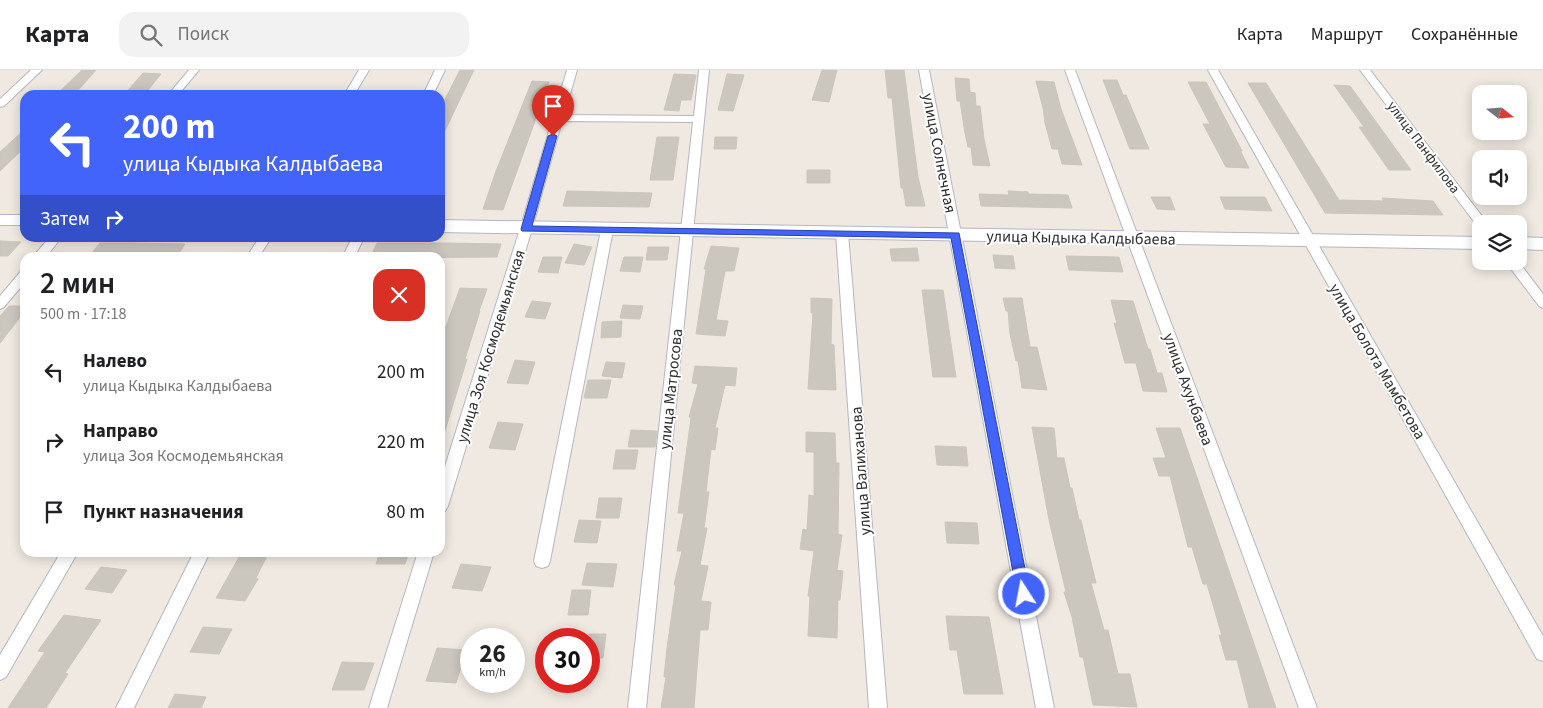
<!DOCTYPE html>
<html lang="ru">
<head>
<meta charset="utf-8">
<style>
	:root { --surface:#fff; --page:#f2f2f2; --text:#202124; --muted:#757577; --line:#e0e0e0 }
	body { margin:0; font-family:"Source Sans 3",sans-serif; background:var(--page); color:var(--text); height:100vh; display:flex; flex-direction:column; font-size:19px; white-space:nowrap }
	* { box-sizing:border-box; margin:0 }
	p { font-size:16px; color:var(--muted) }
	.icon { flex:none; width:28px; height:28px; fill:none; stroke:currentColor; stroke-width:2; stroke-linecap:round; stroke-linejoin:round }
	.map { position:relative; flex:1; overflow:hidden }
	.panel { position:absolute; left:20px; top:182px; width:425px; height:305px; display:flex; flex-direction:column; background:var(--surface); border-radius:15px; box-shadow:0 2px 12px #0003 }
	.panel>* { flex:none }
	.guide { position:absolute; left:20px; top:20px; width:425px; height:152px; border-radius:15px; box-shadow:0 2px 12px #0003; background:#4264fb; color:#fff; overflow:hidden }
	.needle { width:32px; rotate:107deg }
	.tools { position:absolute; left:1472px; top:15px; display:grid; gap:10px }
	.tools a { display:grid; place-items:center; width:55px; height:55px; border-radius:10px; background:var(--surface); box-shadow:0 2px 12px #0003; font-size:25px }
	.speed { position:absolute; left:460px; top:558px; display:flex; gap:10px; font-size:25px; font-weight:700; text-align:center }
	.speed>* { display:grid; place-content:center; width:65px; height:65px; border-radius:50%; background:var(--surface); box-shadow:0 2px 12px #0003; line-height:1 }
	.speed small { font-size:12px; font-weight:400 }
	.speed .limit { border:8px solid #d22; background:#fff; color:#111 }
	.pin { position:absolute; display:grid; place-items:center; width:42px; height:42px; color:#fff; margin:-51px -21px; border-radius:50% 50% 50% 0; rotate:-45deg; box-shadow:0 0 5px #0007 }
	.pin .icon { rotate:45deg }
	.me { position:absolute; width:55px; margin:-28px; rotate:349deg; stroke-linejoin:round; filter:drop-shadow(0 0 4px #0008) }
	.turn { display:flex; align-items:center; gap:18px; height:105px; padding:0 20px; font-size:22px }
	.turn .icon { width:65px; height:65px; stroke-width:2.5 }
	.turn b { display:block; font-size:35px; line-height:42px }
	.then { display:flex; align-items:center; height:48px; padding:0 20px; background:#0003; gap:10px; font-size:19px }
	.round { display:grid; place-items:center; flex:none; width:52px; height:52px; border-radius:15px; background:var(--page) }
	.head { display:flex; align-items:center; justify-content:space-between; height:85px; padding:0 20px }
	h1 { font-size:30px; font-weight:600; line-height:38px }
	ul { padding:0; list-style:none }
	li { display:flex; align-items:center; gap:15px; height:70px; padding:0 20px }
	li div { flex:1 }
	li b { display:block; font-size:19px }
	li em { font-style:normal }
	header { display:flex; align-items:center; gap:30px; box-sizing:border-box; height:70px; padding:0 25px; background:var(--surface); border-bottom:1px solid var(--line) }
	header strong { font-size:24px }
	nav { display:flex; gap:28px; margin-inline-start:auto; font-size:18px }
	.search { width:350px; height:45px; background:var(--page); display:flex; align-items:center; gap:12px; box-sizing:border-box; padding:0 18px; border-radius:15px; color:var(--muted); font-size:19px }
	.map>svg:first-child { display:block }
</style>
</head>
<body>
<header>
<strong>Карта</strong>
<div class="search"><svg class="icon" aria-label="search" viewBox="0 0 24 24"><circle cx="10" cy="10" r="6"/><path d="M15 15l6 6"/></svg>Поиск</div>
<nav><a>Карта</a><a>Маршрут</a><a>Сохранённые</a></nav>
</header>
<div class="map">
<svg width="1543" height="638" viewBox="0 0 1543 638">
	<rect width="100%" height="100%" fill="#efe9e1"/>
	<path fill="#cbc7bf" stroke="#cbc5ba" d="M82,0H96L74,25H56Z
		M460,0H474L440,71V39Z
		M822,0H837L829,32L812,30Z
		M885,0H904L918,107L925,136H906L903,118H901L892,28H888Z
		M143,3L161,4L144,25H124Z
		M674,4L696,5L691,30H681L679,41L664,40Z
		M727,4L744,5L733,41L718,40Z
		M955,8L969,9L970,22L975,23L976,36H980L984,69L990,96L973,95L971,77H968L965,63L960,31H957Z
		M1103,10H1117L1123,25H1126L1149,79H1130Z
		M532,11L549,12L503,140L483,139L496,101Z
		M1036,11L1054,12L1061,39L1082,95L1062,94L1058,79H1052L1045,53L1043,38Z
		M1188,12H1206L1242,81L1240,80L1249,98L1226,97L1203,54H1210Z
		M1248,13H1266L1339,130L1384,131L1382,128L1433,131L1443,145L1325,143Z
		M1334,15L1350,16L1411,100H1389L1359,57H1364Z
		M25,59V77L0,101V82Z
		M657,67H679L673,110H650Z
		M715,67H737L736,79H714Z
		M807,100H830V113H807Z
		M567,121L652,123L649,137L563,136Z
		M1008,121L1028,122L1029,124L1068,125L1072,138L981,136L979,124L1009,125Z
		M1151,127H1170L1175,140L1157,139Z
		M1220,127H1265L1272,141L1225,139Z
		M0,171L21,172L8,186H0Z
		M100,173H130L185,174L176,188H118L120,185H90Z
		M377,173H445L501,174L497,187L370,188Z
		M574,174L592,177L584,195L565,193Z
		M711,176L739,178L734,201H725L716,250L728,251L725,266L696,264L706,199H704Z
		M648,177H669L667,190H646Z
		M917,178L919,191H892L890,179Z
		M993,185L1013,186L1015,199L995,198Z
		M1066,186L1119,187L1123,202L1069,200Z
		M543,187H562L558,203L538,202Z
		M624,187H643L640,202L620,201Z
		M460,218L487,219L479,241H480L465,289H467L443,367H440V273Z
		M922,220H943L956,307H933Z
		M811,228L832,229L831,274L834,275L836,320L808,319L813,243H811Z
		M1003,228H1022L1030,277H1037L1047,320L1022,318L1018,291H1016L1010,264L1008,241H1006Z
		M1111,230L1133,231L1148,279H1150L1157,303H1162L1167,322L1143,321L1136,293H1125L1114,253L1117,254Z
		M532,231L551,233L545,249L525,247Z
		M623,235L643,236L640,249L620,248Z
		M9,236H25V241L0,273V246Z
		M622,251L621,267L601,268L602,252Z
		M515,290L535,292L528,314L507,313Z
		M606,292L625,293L622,308L602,306Z
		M695,296L737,298L735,316L725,315L715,358H718L715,380L711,379L706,422H709L704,458H707L700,495L708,496L701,531L711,532L708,560H700L694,638H661L666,607H664L667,578L676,515H674L682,481H677L684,443H678L691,348L689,347L698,314L692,313Z
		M588,310H611L607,328H584Z
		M498,352L523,354L515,380L489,378Z
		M1032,357L1054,358L1057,388H1064L1070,418H1072L1079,450H1081L1086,472L1096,513H1091L1104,560H1108L1118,604H1130L1137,637L1093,635L1083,587H1080L1072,547L1064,522H1066L1049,450Z
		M1156,358H1180L1276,638H1249L1237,590H1226L1219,565L1222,566L1207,514H1203L1192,477H1188L1170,406H1159L1153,388H1166Z
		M631,360L657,361L655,377H628Z
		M806,362L835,363L836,393H839L838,464L842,465L837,500L843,501L840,530H838L837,568L808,566L810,526H808L814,481L800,479L803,459L807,460L809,425L814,426V382H806Z
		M935,376L966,377L968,396L937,395Z
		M616,380H638L635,399H613Z
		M599,428H622L619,448H596Z
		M579,450L601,451L597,473L574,472Z
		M945,452L977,453L979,474L947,473Z
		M242,482H269L256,508L258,509L245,531L216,528Z
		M380,482H409L405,494H376Z
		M587,493L617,494L613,517L582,515Z
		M461,494L491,497L482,521L452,518Z
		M101,497L127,500L112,523L85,519Z
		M572,520H591L588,545H568Z
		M64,545L101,550L65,603L68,604L46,638H8L45,582L38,581Z
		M946,546L989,547L1003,624H964L957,580H950Z
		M203,557L232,559L219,584L190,582Z
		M589,564H606L603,588H589Z
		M437,578L466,580L456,613L426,611Z
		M342,592L374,593L364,620H332Z
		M175,624L206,627L201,638H168Z"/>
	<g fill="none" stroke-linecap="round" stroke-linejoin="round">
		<defs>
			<path id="street" d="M31,0H42L4,36L0,37V29Z
				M189,0H199L178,25H168Z
				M359,0H369L354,25H344Z
				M435,0H445L433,25H423Z
				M567,0H577L564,45L694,46L699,0H709L646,638H628L693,52L562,51L532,159L448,436L445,441L440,443V412L520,159Z
				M919,0H929L1054,638H1036Z
				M1065,0H1075L1317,638H1299Z
				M1208,0H1218L1543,566V591L1537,589Z
				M1360,0H1370L1488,154H1481V158L1478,157Z
				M607,156L613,160L550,491L548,496L542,498L536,496L534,491L601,160Z
				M842,159L848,163L887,638H869L836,163Z
				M49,168H61L45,188H32Z
				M259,168H271L258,188H246Z
				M352,168H364L354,188H342Z
				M1505,191H1518L1543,224V238L1539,236Z
				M25,200V212L4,237L0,239V226L21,201Z
				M61,482H78L6,607L0,610V585Z
				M194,482H210L134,638H116Z
				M418,482H434L387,638H369Z"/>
			<path id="secondary" d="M0,145H25V155H0Z
				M440,150L1481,167V179L440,162Z
				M1519,167L1543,168V180L1519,179Z"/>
		</defs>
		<use href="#street" stroke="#b4b7c1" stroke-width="2"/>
		<use href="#secondary" stroke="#b4b7c1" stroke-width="2"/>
		<use href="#street" fill="#fff" fill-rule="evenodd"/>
		<use href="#secondary" fill="#fff" fill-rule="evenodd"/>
	</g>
	<path fill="#4264fb" stroke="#2b41a3" d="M553,64L557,66L532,156L959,163L1030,524L1028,529L1024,531L1019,529L1017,524L951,168L522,161L521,159L548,66Z"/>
	<g text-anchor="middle" stroke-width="4" stroke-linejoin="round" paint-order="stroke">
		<g font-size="14" fill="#2e2e2e" stroke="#fff">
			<text transform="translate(1424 77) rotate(53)" y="5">улица Панфилова</text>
		</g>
		<g font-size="16" fill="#2e2e2e" stroke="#fff">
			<text transform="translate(940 83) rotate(79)" y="6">улица Солнечная</text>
			<text transform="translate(1081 167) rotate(1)" y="6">улица Кыдыка Калдыбаева</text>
			<text transform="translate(490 276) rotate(-73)" y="6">улица Зоя Космодемьянская</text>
			<text transform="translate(1378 291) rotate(60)" y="6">улица Болота Мамбетова</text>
			<text transform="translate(670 319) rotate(-84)" y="6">улица Матросова</text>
			<text transform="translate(1189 319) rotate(70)" y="6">улица Ахунбаева</text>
			<text transform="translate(860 401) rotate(-94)" y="6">улица Валиханова</text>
		</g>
	</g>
</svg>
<div class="tools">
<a><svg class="needle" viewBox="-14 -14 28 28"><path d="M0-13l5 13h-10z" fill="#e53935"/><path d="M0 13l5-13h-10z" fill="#757577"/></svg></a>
<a><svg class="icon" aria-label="sound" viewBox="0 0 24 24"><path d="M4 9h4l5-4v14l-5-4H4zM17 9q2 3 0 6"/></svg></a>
<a><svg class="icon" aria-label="layers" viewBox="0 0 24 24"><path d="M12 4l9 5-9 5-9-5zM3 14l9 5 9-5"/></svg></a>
</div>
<div class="speed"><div>26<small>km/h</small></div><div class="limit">30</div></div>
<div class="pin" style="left:553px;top:66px;background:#d93025"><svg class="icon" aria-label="arrive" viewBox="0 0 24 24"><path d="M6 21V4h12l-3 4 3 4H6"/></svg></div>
<svg class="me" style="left:1024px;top:524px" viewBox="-20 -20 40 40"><circle r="17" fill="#4264fb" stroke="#fff" stroke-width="3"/><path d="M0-11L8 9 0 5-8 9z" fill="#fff"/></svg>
<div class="guide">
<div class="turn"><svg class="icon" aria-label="left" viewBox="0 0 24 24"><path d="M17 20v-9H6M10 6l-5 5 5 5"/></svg><div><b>200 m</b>улица Кыдыка Калдыбаева</div></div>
<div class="then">Затем<svg class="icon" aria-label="right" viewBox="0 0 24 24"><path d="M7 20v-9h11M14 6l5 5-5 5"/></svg></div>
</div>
<section class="panel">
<div class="head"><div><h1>2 мин</h1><p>500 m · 17:18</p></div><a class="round" style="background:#d93025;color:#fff"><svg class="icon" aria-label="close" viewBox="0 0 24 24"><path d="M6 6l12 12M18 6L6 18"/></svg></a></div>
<ul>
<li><svg class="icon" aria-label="left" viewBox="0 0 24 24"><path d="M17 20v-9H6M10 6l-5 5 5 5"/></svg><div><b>Налево</b><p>улица Кыдыка Калдыбаева</p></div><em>200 m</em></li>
<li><svg class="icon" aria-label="right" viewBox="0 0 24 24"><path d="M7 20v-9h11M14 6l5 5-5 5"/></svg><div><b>Направо</b><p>улица Зоя Космодемьянская</p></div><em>220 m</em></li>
<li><svg class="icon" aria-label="arrive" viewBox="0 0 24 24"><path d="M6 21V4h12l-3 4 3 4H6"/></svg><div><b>Пункт назначения</b></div><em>80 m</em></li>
</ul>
</section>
</div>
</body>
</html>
